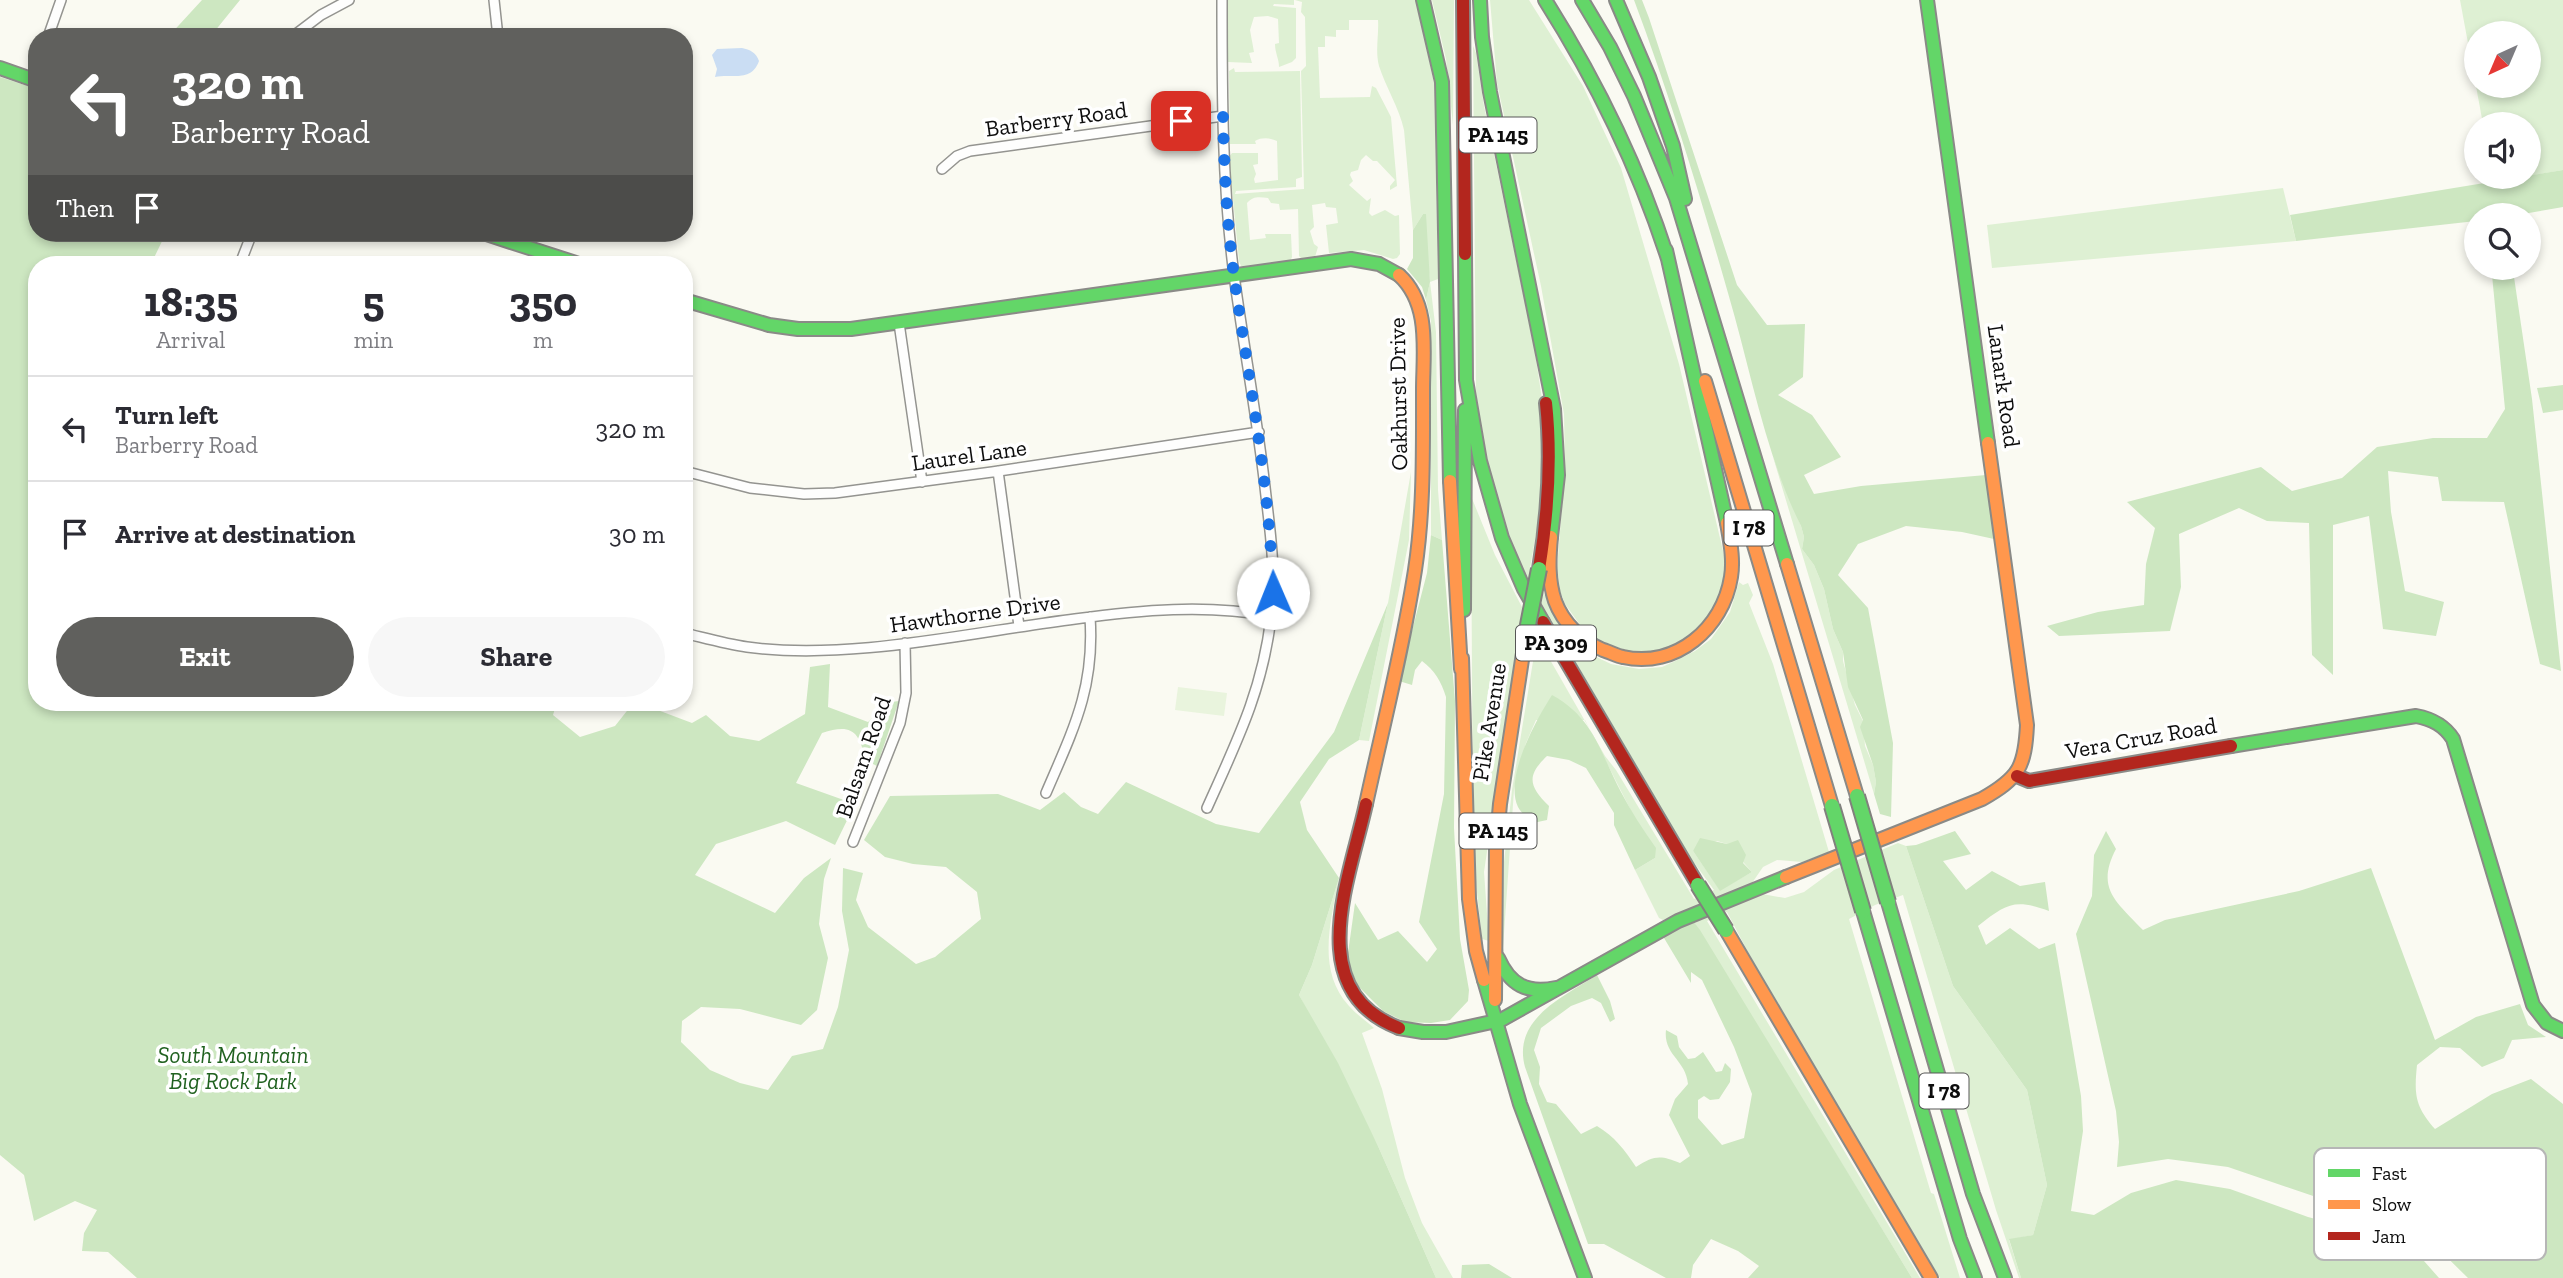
<!DOCTYPE html>
<html lang="en">
<head>
<meta charset="utf-8">
<style>
	:root { --surface:#fff; --page:#f7f7f7; --text:#2b2b33; --muted:#7c7c81; --line:#e1e1e2; --accent:#60605d }
	body { margin:0; font-family:"Zilla Slab",serif; background:var(--page); color:var(--text); height:100vh; display:flex; flex-direction:column; font-size:26px; white-space:nowrap }
	* { box-sizing:border-box; margin:0 }
	p { font-size:23px; color:var(--muted) }
	.icon { flex:none; width:38px; height:38px; fill:none; stroke:currentColor; stroke-width:2; stroke-linecap:round; stroke-linejoin:round }
	.map { position:relative; flex:1; overflow:hidden }
	.drawer { position:absolute; left:28px; top:256px; width:665px; height:455px; display:flex; flex-direction:column; background:var(--surface); border-radius:28px; box-shadow:0 4px 10px #0003 }
	.drawer>* { flex:none }
	.guide { position:absolute; left:28px; top:28px; width:665px; height:214px; border-radius:28px; box-shadow:0 4px 10px #0003; background:#60605d; color:#fff; overflow:hidden }
	.needle { width:46px; rotate:224deg }
	.controls { position:absolute; left:2464px; top:21px; display:grid; gap:14px }
	.controls a { display:grid; place-items:center; width:77px; height:77px; border-radius:50%; background:var(--surface); box-shadow:0 4px 10px #0003; font-size:35px }
	.pin { position:absolute; display:grid; place-items:center; width:60px; height:60px; color:#fff; margin:-30px; border-radius:14px; box-shadow:0 4px 10px #0006 }
	.me { position:absolute; width:77px; margin:-38px; rotate:359deg; stroke-linejoin:round; filter:drop-shadow(0 0 5px #0008) }
	.turn { display:flex; align-items:center; gap:24px; height:147px; padding:0 28px; font-size:32px }
	.turn .icon { width:91px; height:91px; stroke-width:2.5 }
	.turn b { display:block; font-size:49px; line-height:60px }
	.then { display:flex; align-items:center; height:66px; padding:0 28px; background:#0003; gap:14px; font-size:26px }
	.eta { display:flex; justify-content:space-evenly; align-items:center; height:119px; text-align:center }
	.eta b { font-size:42px; font-weight:700; line-height:49px }
	.primary-button { display:flex; gap:14px; margin-top:auto; padding:14px 28px }
	.primary-button a { flex:1; height:80px; border-radius:42px; background:var(--accent); color:#fff; font-size:28px; font-weight:700; line-height:80px; text-align:center }
	.primary-button a+a { background:var(--page); color:var(--text) }
	ul { padding:0; list-style:none }
	li { display:flex; align-items:center; gap:21px; height:105px; padding:0 28px; border-top:2px solid var(--line) }
	li div { flex:1 }
	li b { display:block; font-size:26px }
	li em { font-style:normal }
	.map>svg:first-child { display:block }
</style>
</head>
<body>
<div class="map">
<svg width="2563" height="1278" viewBox="0 0 2563 1278">
	<rect width="100%" height="100%" fill="#fafaf2"/>
	<path fill="#def0d3" fill-rule="evenodd" d="M1228,0H1294V5L1274,4L1273,6L1296,8V58L1292,62L1279,67C1279,59 1275,53 1275,44L1279,43L1278,19L1268,16L1254,17L1250,30L1254,52L1249,53L1252,63L1228,62Z
		M1295,0H1416L1434,83L1438,279L1430,282L1436,332L1438,490L1442,540L1431,535V321L1426,300L1430,282L1423,214L1413,230L1404,130C1399,107 1386,88 1379,66C1375,51 1379,35 1378,20H1349V30H1336V37L1325,36V47H1318L1320,98L1370,97L1372,86L1376,88L1391,117L1397,186L1390,190V186L1395,180L1377,161H1373L1366,155L1361,160L1358,170L1351,172L1350,175L1353,181L1349,185L1367,201L1371,198L1369,213L1372,216L1385,210L1395,216L1399,215L1400,254L1397,258L1393,259L1364,250L1329,253L1326,225L1338,223L1336,208L1326,207L1325,203L1312,205L1314,227L1310,231L1314,244L1318,247L1315,257L1302,259L1299,256L1298,209L1280,210L1279,204L1271,203L1268,198C1259,197 1253,196 1247,203L1250,240L1266,238L1265,234H1291L1292,257L1290,262L1245,268L1241,266L1239,261L1229,157L1232,153H1258V164L1253,165L1256,174L1254,179L1255,183L1278,180L1277,141C1270,138 1262,137 1255,141L1256,144H1230L1229,71L1234,68L1235,72L1300,71L1302,177L1296,179V187L1236,191L1235,194L1304,189L1301,71L1306,66L1305,17L1301,12L1302,2Z
		M1432,0H1454L1453,125L1446,59Z
		M1490,0H1529L1583,86L1621,168L1679,364L1724,555L1725,572L1718,605L1688,639L1665,650L1635,653L1596,641L1583,629L1565,604L1560,591L1557,569L1565,470L1564,414L1541,286L1497,83Z
		M2460,0H2563V170L2529,176V124H2483ZM2476,33H2529V86H2476Z
		M1473,46L1476,53L1484,106L1534,346L1542,399L1544,437L1540,511L1530,568L1562,627L1569,637L1588,653L1611,664L1639,669L1662,667L1671,663L1695,651L1711,639L1730,612L1739,582L1743,585L1748,583L1753,595L1749,603L1773,664L1829,852L1802,862L1777,860L1763,867L1752,883L1663,920L1659,918L1635,870L1655,858L1585,720H1536L1526,743L1514,790L1503,948C1508,972 1519,980 1541,984L1535,985L1515,979L1504,960L1501,944L1504,862L1512,790L1537,637L1605,756L1616,770L1694,899L1714,890L1690,857L1523,572L1495,503L1481,438L1476,391ZM1717,841L1727,844L1752,872L1720,890L1693,851Z
		M2283,188L2296,241L1992,268L1987,225Z
		M1773,457L1801,526L1804,537L1802,549L1814,565L1824,589L1833,629L1843,652V661L1855,705L1863,721L1865,746L1873,765L1876,782L1874,794Z
		M1411,472L1409,540L1369,741L1359,740L1388,603Z
		M1471,496L1495,555L1523,609L1484,872L1489,941L1482,939L1473,855Z
		M1898,843L1906,846L1953,986L2027,1090L2047,1185L2033,1235L2009,1240L2021,1278H2019L1996,1210L1903,895L1875,905L1849,919L1931,1193L1934,1194L1960,1278H1940L1749,954L1727,912L1707,921L1920,1278H1912L1693,921L1762,894L1785,898L1804,892L1834,870Z
		M1339,878C1331,921 1316,970 1349,1006C1356,1014 1366,1021 1374,1028L1362,1033L1382,1089L1405,1178L1422,1223L1453,1278H1436L1378,1146L1299,995L1312,965Z"/>
	<path fill="#cde7c1" d="M202,0H240L210,37H168Z
		M1634,0H1642L1649,18L1737,285L1767,325L1805,324L1803,377L1778,395L1812,415L1841,457L1804,475L1814,494L1861,486L1986,475L1994,539L1962,532L1906,526L1858,544L1838,575L1868,608L1893,743L1891,817L1880,814L1874,794L1876,782L1873,765L1860,727L1863,720L1848,687L1843,652L1833,629L1824,589L1814,565L1802,549L1804,537L1801,526C1765,454 1751,371 1728,293C1700,195 1670,96 1634,0Z
		M0,77L37,89V233H166L151,264H37V702H557L553,715L580,737L615,726L634,702H646L647,706L692,723L706,715L730,736L759,741L805,714L810,667L830,664L828,707L868,722L891,702L899,701L877,766L865,760C860,731 851,723 822,733L796,783L855,804L835,845L786,821L716,844L695,875L775,913L804,878L831,858L824,879L819,924L828,958L817,1010L801,1025L740,1009L701,1007L682,1021L681,1042L710,1070L740,1083L768,1090L792,1056L823,1049L838,1007L849,950L842,911L843,868L863,873L856,900L868,927L916,964L935,957L981,919L977,892L946,867L913,864L885,857L864,840L890,796L998,794L1040,810L1064,792L1081,807L1098,814L1126,782L1216,824L1259,833L1334,732L1388,603L1359,740L1329,759L1300,802L1307,830L1339,878L1312,965L1299,995L1338,1063L1378,1146L1436,1278H137L108,1252L82,1251L84,1233L97,1210L75,1201L34,1221L24,1175L0,1155Z
		M2563,170V207L2517,215H2476V221L2296,241L2290,215Z
		M1423,214H1426L1430,282L1426,300L1422,287L1407,269L1413,258V230Z
		M2492,275L2514,277L2532,399L2561,671L2540,664L2504,502L2442,501L2438,477L2388,471L2391,512L2405,591L2444,602L2436,636L2383,629L2369,516L2333,525V675L2312,655L2309,523L2267,521L2239,508L2179,534L2181,587L2170,631L2059,636L2047,626L2098,612L2144,605L2146,564L2155,528L2127,502L2261,467L2292,491L2342,478L2377,447L2433,438H2487L2505,409Z
		M2563,385V410L2543,413L2537,388Z
		M1431,535L1442,540L1455,701L1454,828L1460,939L1469,990L1468,1001L1450,1020L1431,1023L1405,1022L1383,1011L1358,986L1347,960L1355,903L1378,940L1398,931L1427,962L1437,949L1419,922L1444,794L1446,697C1441,681 1435,671 1422,661L1415,670L1412,685L1399,681L1427,573Z
		M1552,695C1594,718 1600,752 1621,792C1631,811 1643,830 1656,848L1655,858L1635,870L1614,825V813L1586,768L1569,760L1547,756C1526,776 1529,786 1549,806L1547,820L1533,823C1528,818 1521,813 1518,807C1504,777 1536,720 1552,695Z
		M1955,831L1971,854L1943,861L1966,890L1992,871L2020,886L2045,882L2049,911C2014,898 2006,904 1978,926L1986,945L2010,928L2039,949L2055,943L2081,1096L2083,1131L2071,1211L2094,1215L2131,1193L2176,1180L2230,1189L2308,1217L2409,1244L2439,1278H2021L2009,1239L2033,1235L2047,1185L2027,1090L1953,986L1906,846L1916,845Z
		M2106,831L2116,849C2095,889 2117,902 2143,930L2165,920L2299,891L2371,868L2435,1040L2476,1017L2520,1004L2528,1025L2546,1037L2512,1040L2504,1058L2482,1067L2460,1048L2440,1047L2417,1065C2414,1095 2415,1106 2435,1129L2492,1094L2531,1079L2563,1104V1278H2468L2412,1223L2322,1199L2228,1167L2168,1159L2117,1167L2119,1142L2116,1111L2076,934L2092,896L2094,855Z
		M1700,838L1727,844L1738,840L1746,855L1743,863L1752,872L1720,891L1693,851Z
		M1693,921L1700,930L1912,1278H1748L1759,1266L1738,1251L1711,1239L1693,1265L1691,1278H1666L1604,1244H1588L1525,1067C1512,1019 1563,997 1597,975L1610,1001L1615,1019L1610,1022L1601,1003L1592,998L1571,1006L1541,1028L1534,1050L1540,1067L1539,1084L1547,1102L1556,1104L1581,1134L1597,1126C1615,1137 1624,1149 1636,1167C1654,1155 1661,1155 1680,1163L1690,1156L1669,1115L1675,1099L1688,1084C1686,1060 1663,1055 1666,1030L1677,1036L1679,1047L1688,1059L1695,1058L1703,1052L1716,1072L1722,1071L1725,1063L1731,1069L1730,1082L1719,1099L1710,1100L1704,1096L1698,1100V1118L1722,1145L1744,1138L1752,1094L1734,1047L1702,980L1691,972V983L1664,938V934Z
		M1489,1264L1512,1278H1461L1462,1265Z"/>
	<path fill="#e9f4dd" d="M1178,687L1227,693L1224,716L1175,710Z"/>
	<path fill="#caddf3" d="M742,48C750,50 756,52 759,61C751,83 732,73 715,77L717,69L712,55L717,49Z"/>
	<g fill="none" stroke-linecap="round" stroke-linejoin="round">
		<defs>
			<path id="street" d="M494,0L498,37
				M48,37L61,0
				M292,37L321,15L349,0
				M942,169L957,156L970,151L1223,116
				M240,264L252,233
				M899,323L922,482
				M684,471L750,488L804,494L835,493L992,472L1259,432
				M998,471L1019,626
				M684,633C705,638 726,644 747,647C849,661 972,632 1075,619C1141,610 1205,604 1271,616
				M1046,793C1073,730 1095,688 1090,617
				M1207,808C1237,741 1262,692 1271,618C1276,577 1271,536 1266,496C1258,422 1244,349 1234,275C1222,184 1222,92 1222,0
				M853,842L900,723L906,693L905,643"/>
			<path id="fast" d="M1423,0L1442,82L1450,481
				M1480,0L1482,37L1490,92L1554,409L1558,475L1551,537
				M1545,0C1597,82 1638,166 1668,259
				M1582,0L1610,47L1634,96L1676,198L1787,564
				M1616,0L1649,77L1673,146L1685,199
				M1927,0L1988,443
				M0,68L37,81
				M483,233L579,264
				M1666,250L1727,523
				M1465,254L1466,380L1480,461L1502,538L1524,589L1543,622
				M684,300L769,325L798,329H851L1351,259L1379,264L1399,275
				M1464,610L1465,410
				M2231,746L2416,716C2432,719 2444,725 2453,739L2533,1005L2547,1023L2563,1031
				M1888,902L1973,1194L2005,1278
				M1863,911L1960,1239L1975,1278
				M1498,958C1510,985 1527,994 1556,988
				M1484,980L1520,1104L1585,1278
				M1399,1028L1423,1032H1446L1501,1020L1678,921L1786,877"/>
			<path id="slow" d="M1705,381L1832,806
				M1450,481L1461,669
				M1551,537C1549,559 1548,580 1555,601C1563,623 1582,641 1603,650C1610,652 1617,656 1623,657C1676,669 1723,628 1731,577C1734,559 1730,541 1727,523
				M1787,564L1857,796
				M1462,658L1469,899L1476,951L1484,980
				M1366,804C1383,726 1403,648 1415,570C1424,511 1423,450 1423,390C1423,352 1431,304 1399,275
				M1786,877L1982,799C2019,778 2025,767 2027,725L1988,443
				M1726,930L1931,1278
				M1495,1000L1496,848L1500,804L1525,640"/>
			<path id="jam" d="M1463,0L1465,254
				M1539,569C1548,514 1552,459 1546,403
				M1543,622L1698,885
				M2017,776L2029,781L2231,746
				M1366,804C1350,878 1301,990 1399,1028"/>
		</defs>
		<use href="#street" stroke="#949490" stroke-width="12"/>
		<use href="#fast" stroke="#8a8a87" stroke-width="16"/>
		<use href="#slow" stroke="#8a8a87" stroke-width="16"/>
		<use href="#jam" stroke="#8a8a87" stroke-width="16"/>
		<use href="#street" stroke="#fefefd" stroke-width="9"/>
		<use href="#fast" stroke="#63d668" stroke-width="12"/>
		<use href="#slow" stroke="#ff974d" stroke-width="12"/>
		<use href="#jam" stroke="#b3261e" stroke-width="12"/>
		<defs>
			<path id="fast-bridge" d="M1525,640L1539,569
				M1857,796L1888,902
				M1832,806L1863,911
				M1698,885L1726,930"/>
		</defs>
		<use href="#fast-bridge" stroke="#81817d" stroke-width="18" stroke-linecap="butt"/>
		<use href="#fast-bridge" stroke="#63d668" stroke-width="14"/>
	</g>
	<g fill="none" stroke-linecap="round" stroke-linejoin="round">
		<path stroke="#1a73e8" stroke-width="12" stroke-dasharray="0 21.6" d="M1181,121L1223,116C1224,170 1227,223 1234,276C1249,382 1270,486 1273,593"/>
	</g>
	<g text-anchor="middle" stroke-width="7" stroke-linejoin="round" paint-order="stroke">
		<g fill="#fff" stroke="#565656" stroke-width="2">
			<rect x="1459.5" y="117.5" width="77" height="35" rx="5"/>
			<rect x="1724.5" y="510.5" width="49" height="35" rx="5"/>
			<rect x="1516" y="625.5" width="80" height="35" rx="5"/>
			<rect x="1459.5" y="813.5" width="77" height="35" rx="5"/>
			<rect x="1919.5" y="1073.5" width="49" height="35" rx="5"/>
		</g>
		<g font-size="21" font-weight="bold" fill="#0d0d0d">
			<text x="1498" y="142">PA 145</text>
			<text x="1749" y="535">I 78</text>
			<text x="1556" y="650">PA 309</text>
			<text x="1498" y="838">PA 145</text>
			<text x="1944" y="1098">I 78</text>
		</g>
		<g font-size="23" fill="#0d0d0d" stroke="#fff">
			<text transform="translate(1056 119) rotate(-8)" y="8">Barberry Road</text>
			<text transform="translate(2004 386) rotate(82)" y="8">Lanark Road</text>
			<text transform="translate(1398 394) rotate(-91)" y="8">Oakhurst Drive</text>
			<text transform="translate(969 455) rotate(-8)" y="8">Laurel Lane</text>
			<text transform="translate(975 613) rotate(-8)" y="8">Hawthorne Drive</text>
			<text transform="translate(1489 722) rotate(-81)" y="8">Pike Avenue</text>
			<text transform="translate(2141 738) rotate(-10)" y="8">Vera Cruz Road</text>
			<text transform="translate(863 757) rotate(-71)" y="8">Balsam Road</text>
		</g>
		<g font-size="23" font-style="italic" fill="#216220" stroke="#fff">
			<text x="233" y="1063">South Mountain<tspan x="233" dy="26">Big Rock Park</tspan></text>
		</g>
	</g>
	<rect x="2314" y="1148" width="232" height="112" rx="10" fill="#fff" stroke="#b6b6b6" stroke-width="2"/>
	<rect x="2328" y="1169" width="32" height="8" fill="#63d668"/>
	<rect x="2328" y="1200" width="32" height="9" fill="#ff974d"/>
	<rect x="2328" y="1232" width="32" height="8" fill="#b3261e"/>
	<g font-size="19" fill="#0d0d0d">
		<text x="2372" y="1180">Fast</text>
		<text x="2372" y="1211">Slow</text>
		<text x="2372" y="1243">Jam</text>
	</g>
</svg>
<div class="controls">
<a><svg class="needle" viewBox="-14 -14 28 28"><path d="M0-13l5 13h-10z" fill="#e53935"/><path d="M0 13l5-13h-10z" fill="#7c7c81"/></svg></a>
<a><svg class="icon" aria-label="sound" viewBox="0 0 24 24"><path d="M4 9h4l5-4v14l-5-4H4zM17 9q2 3 0 6"/></svg></a>
<a><svg class="icon" aria-label="search" viewBox="0 0 24 24"><circle cx="10" cy="10" r="6"/><path d="M15 15l6 6"/></svg></a>
</div>
<div class="pin" style="left:1181px;top:121px;background:#d93025"><svg class="icon" aria-label="arrive" viewBox="0 0 24 24"><path d="M6 21V4h12l-3 4 3 4H6"/></svg></div>
<svg class="me" style="left:1273px;top:593px" viewBox="-20 -20 40 40"><circle r="19" fill="#fff"/><path d="M0-13L10 11 0 6-10 11z" fill="#1a73e8"/></svg>
<div class="guide">
<div class="turn"><svg class="icon" aria-label="left" viewBox="0 0 24 24"><path d="M17 20v-9H6M10 6l-5 5 5 5"/></svg><div><b>320 m</b>Barberry Road</div></div>
<div class="then">Then<svg class="icon" aria-label="arrive" viewBox="0 0 24 24"><path d="M6 21V4h12l-3 4 3 4H6"/></svg></div>
</div>
<section class="drawer">
<div class="eta">
<div><b>18:35</b><p>Arrival</p></div>
<div><b>5</b><p>min</p></div>
<div><b>350</b><p>m</p></div>
</div>
<ul>
<li><svg class="icon" aria-label="left" viewBox="0 0 24 24"><path d="M17 20v-9H6M10 6l-5 5 5 5"/></svg><div><b>Turn left</b><p>Barberry Road</p></div><em>320 m</em></li>
<li><svg class="icon" aria-label="arrive" viewBox="0 0 24 24"><path d="M6 21V4h12l-3 4 3 4H6"/></svg><div><b>Arrive at destination</b></div><em>30 m</em></li>
</ul>
<div class="primary-button"><a>Exit</a><a>Share</a></div>
</section>
</div>
</body>
</html>
